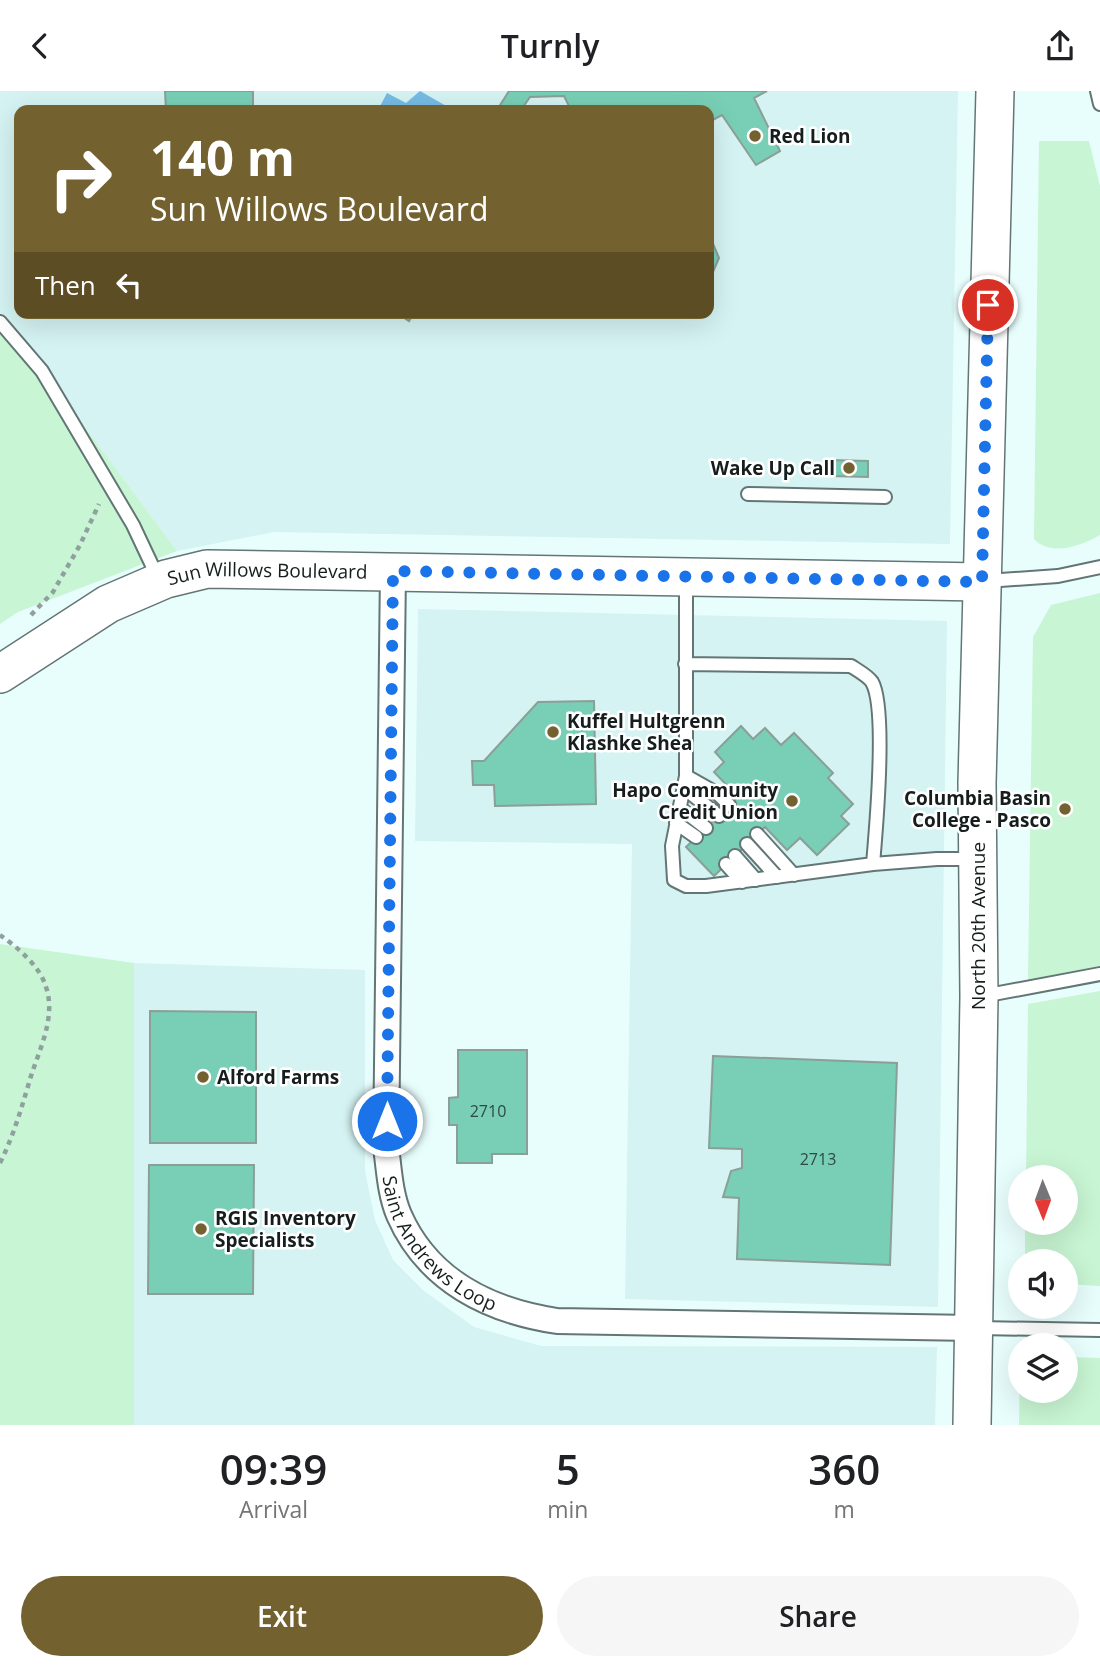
<!DOCTYPE html>
<html lang="en">
<head>
<meta charset="utf-8">
<style>
	:root { --surface:#fff; --page:#f6f6f6; --text:#202124; --muted:#757577; --accent:#73612f }
	body { margin:0; font-family:"Open Sans",sans-serif; background:var(--page); color:var(--text); height:100vh; display:flex; flex-direction:column; font-size:26px; white-space:nowrap }
	* { box-sizing:border-box; margin:0 }
	p { font-size:23px; color:var(--muted) }
	.icon { flex:none; width:38px; height:38px; fill:none; stroke:currentColor; stroke-width:2; stroke-linecap:round; stroke-linejoin:round }
	.map { position:relative; height:1334px; overflow:hidden }
	.sheet { display:flex; flex-direction:column; background:var(--surface); flex:1 }
	.sheet>* { flex:none }
	.top-card { position:absolute; left:14px; top:14px; width:700px; height:214px; border-radius:14px; box-shadow:0 7px 28px #0002; background:#73612f; color:#fff; overflow:hidden }
	.needle { width:46px; rotate:179deg }
	.buttons { position:absolute; left:1008px; top:1074px; display:grid; gap:14px }
	.buttons a { display:grid; place-items:center; width:70px; height:70px; border-radius:50%; background:var(--surface); box-shadow:0 7px 28px #0002; font-size:35px }
	.pin { position:absolute; display:grid; place-items:center; width:60px; height:60px; color:#fff; margin:-30px; border:4px solid #fff; border-radius:50%; box-shadow:0 2px 7px #0007 }
	.me { position:absolute; width:77px; margin:-38px; rotate:0deg; stroke-linejoin:round; filter:drop-shadow(0 0 5px #0008) }
	.turn { display:flex; align-items:center; gap:24px; height:147px; padding:0 21px; font-size:32px }
	.turn .icon { width:91px; height:91px; stroke-width:2.5 }
	.turn b { display:block; font-size:49px; line-height:60px }
	.then { display:flex; align-items:center; height:66px; padding:0 21px; background:#0003; gap:14px; font-size:26px }
	.eta { display:flex; justify-content:space-evenly; align-items:center; height:119px; text-align:center }
	.eta b { font-size:42px; font-weight:600; line-height:49px }
	.primary-button { display:flex; gap:14px; margin-top:auto; padding:14px 21px }
	.primary-button a { flex:1; height:80px; border-radius:42px; background:var(--accent); color:#fff; font-size:28px; font-weight:600; line-height:80px; text-align:center }
	.primary-button a+a { background:var(--page); color:var(--text) }
	header { display:flex; justify-content:space-between; align-items:center; height:91px; padding:0 21px; background:var(--surface); font-size:32px; font-weight:600 }
	.map>svg:first-child { display:block }
</style>
</head>
<body>
<header><svg class="icon" aria-label="back" viewBox="0 0 24 24"><path d="M15 5l-7 7 7 7"/></svg>Turnly<svg class="icon" aria-label="share" viewBox="0 0 24 24"><path d="M12 15V3M7 8l5-5 5 5M5 13v7h14v-7"/></svg></header>
<div class="map">
<svg width="1100" height="1334" viewBox="0 0 1100 1334">
	<rect width="100%" height="100%" fill="#e8fefd"/>
	<path fill="#d4f3f2" fill-rule="evenodd" d="M0,0H958L950,453L274,441L177,460L0,222ZM19,19H709V222H19Z
		M418,518L947,530L938,1216L625,1208L632,753L415,750Z
		M134,872L365,879V1080L375,1129L393,1169L424,1200L474,1236L541,1255L937,1256L935,1334H134Z"/>
	<path fill="#c8f5d3" d="M1039,50H1089L1100,95V444C1081,455 1051,466 1034,448Z
		M0,222L177,460L18,521L0,533Z
		M1100,502V875L1028,889L1033,546L1051,514Z
		M0,853L134,872V1334H0Z
		M1100,900V1195L1066,1193V1171H1025V1132H1066V1087H1026L1028,913Z
		M1020,1265V1300H1066V1266L1100,1267V1334H1019Z"/>
	<path fill="#76bbe4" d="M420,0L448,16L446,19H378L387,2L406,12Z"/>
	<path fill="#78cfb6" stroke="#8c9e98" stroke-width="2" d="M165,0H253V19H166Z
		M509,0H767L754,7L780,60L756,74L722,24L709,31V19H567L569,15L564,5L530,6L521,19H497Z
		M709,143L719,167L709,190Z
		M397,222H414L409,230Z
		M830,369L868,370V386L830,385Z
		M594,610L596,713L495,715L494,694H473L472,670H484L538,611Z
		M741,635L753,648L765,637L781,654L794,642L833,682L828,687L853,713L841,725L849,733L817,764L800,747L787,759L765,736L714,785L686,756L738,706L714,681L724,671L715,661Z
		M150,920L256,921V1052H150Z
		M458,959H527V1063H492V1072H457V1034H449V1007L458,1006Z
		M713,965L897,972L890,1174L737,1168L739,1107L723,1106L731,1080L742,1077V1058L709,1057Z
		M149,1074H254L253,1203H148Z"/>
	<g fill="none" stroke-linecap="round" stroke-linejoin="round">
		<defs>
			<path id="lane" d="M1097,0L1100,13
				M0,231L42,280L133,434L158,487
				M748,403L885,406
				M686,489V685L672,755L674,789L686,795H706L873,773
				M986,490L1058,485L1100,476
				M685,573L851,575C857,579 868,585 872,591C887,617 876,739 873,773L937,768H975
				M686,685L718,703L729,714
				M684,697L719,725
				M680,717L706,737
				M676,732L696,746
				M757,743L794,784
				M747,753L777,786
				M735,765L756,789
				M726,773L742,791
				M983,905L1100,883
				M978,1237L1100,1239"/>
			<g id="street">
				<path id="s1" d="M393,480L386,1056C389,1078 390,1103 399,1124C428,1190 490,1220 557,1230L973,1237"/>
			</g>
			<g id="secondary">
				<path id="s2" d="M0,583L108,513L166,488L207,478L982,491"/>
				<path d="M972,1334L979,906L977,692L995,0"/>
			</g>
		</defs>
		<use href="#lane" stroke="#637675" stroke-width="16"/>
		<use href="#street" stroke="#637675" stroke-width="28"/>
		<use href="#secondary" stroke="#637675" stroke-width="40"/>
		<path stroke="#8fa09f" stroke-width="4.5" stroke-dasharray="5 5" stroke-linecap="butt" d="M31,524L53,501L80,454L99,413
			M0,844C17,856 40,875 46,896C56,926 40,957 31,985C22,1015 14,1044 0,1072"/>
		<use href="#lane" stroke="#fff" stroke-width="12"/>
		<use href="#street" stroke="#fff" stroke-width="24"/>
		<use href="#secondary" stroke="#fff" stroke-width="37"/>
	</g>
	<g fill="none" stroke-linecap="round" stroke-linejoin="round">
		<path stroke="#1a73e8" stroke-width="12" stroke-dasharray="0 21.6" d="M387,1030L393,480L982,491L988,214"/>
	</g>
	<g fill="#73612f" stroke="#fff" stroke-width="2.5">
		<circle cx="755" cy="45" r="7"/>
		<circle cx="849" cy="377" r="7"/>
		<circle cx="553" cy="641" r="7"/>
		<circle cx="792" cy="710" r="7"/>
		<circle cx="1065" cy="718" r="7"/>
		<circle cx="203" cy="986" r="7"/>
		<circle cx="201" cy="1138" r="7"/>
	</g>
	<g text-anchor="middle" stroke-width="5" stroke-linejoin="round" paint-order="stroke">
		<g font-size="16" fill="#2e4a43">
			<text x="488" y="1026">2710</text>
			<text x="818" y="1074">2713</text>
		</g>
		<g font-size="19" font-weight="bold" fill="#151d1d" stroke="#fff" text-anchor="start">
			<text x="769" y="52">Red Lion</text>
			<text x="835" y="384" text-anchor="end">Wake Up Call</text>
			<text x="567" y="637">Kuffel Hultgrenn<tspan x="567" dy="22">Klashke Shea</tspan></text>
			<text x="778" y="706" text-anchor="end">Hapo Community<tspan x="778" dy="22">Credit Union</tspan></text>
			<text x="1051" y="714" text-anchor="end">Columbia Basin<tspan x="1051" dy="22">College - Pasco</tspan></text>
			<text x="217" y="993">Alford Farms</text>
			<text x="215" y="1134">RGIS Inventory<tspan x="215" dy="22">Specialists</tspan></text>
		</g>
		<g font-size="19" fill="#151d1d" stroke="#fff">
			<text dy="7" stroke="none"><textPath href="#s2" startOffset="294">Sun Willows Boulevard</textPath></text>
			<text transform="translate(978 835) rotate(-90)" y="7">North 20th Avenue</text>
			<text dy="7" stroke="none"><textPath href="#s1" startOffset="693">Saint Andrews Loop</textPath></text>
		</g>
	</g>
</svg>
<div class="buttons">
<a><svg class="needle" viewBox="-14 -14 28 28"><path d="M0-13l5 13h-10z" fill="#e53935"/><path d="M0 13l5-13h-10z" fill="#757577"/></svg></a>
<a><svg class="icon" aria-label="sound" viewBox="0 0 24 24"><path d="M4 9h4l5-4v14l-5-4H4zM17 9q2 3 0 6"/></svg></a>
<a><svg class="icon" aria-label="layers" viewBox="0 0 24 24"><path d="M12 4l9 5-9 5-9-5zM3 14l9 5 9-5"/></svg></a>
</div>
<div class="pin" style="left:988px;top:214px;background:#d93025"><svg class="icon" aria-label="arrive" viewBox="0 0 24 24"><path d="M6 21V4h12l-3 4 3 4H6"/></svg></div>
<svg class="me" style="left:387px;top:1030px" viewBox="-20 -20 40 40"><circle r="17" fill="#1a73e8" stroke="#fff" stroke-width="3"/><path d="M0-11L8 9 0 5-8 9z" fill="#fff"/></svg>
<div class="top-card">
<div class="turn"><svg class="icon" aria-label="right" viewBox="0 0 24 24"><path d="M7 20v-9h11M14 6l5 5-5 5"/></svg><div><b>140 m</b>Sun Willows Boulevard</div></div>
<div class="then">Then<svg class="icon" aria-label="left" viewBox="0 0 24 24"><path d="M17 20v-9H6M10 6l-5 5 5 5"/></svg></div>
</div>
</div>
<section class="sheet">
<div class="eta">
<div><b>09:39</b><p>Arrival</p></div>
<div><b>5</b><p>min</p></div>
<div><b>360</b><p>m</p></div>
</div>
<div class="primary-button"><a>Exit</a><a>Share</a></div>
</section>
</body>
</html>
